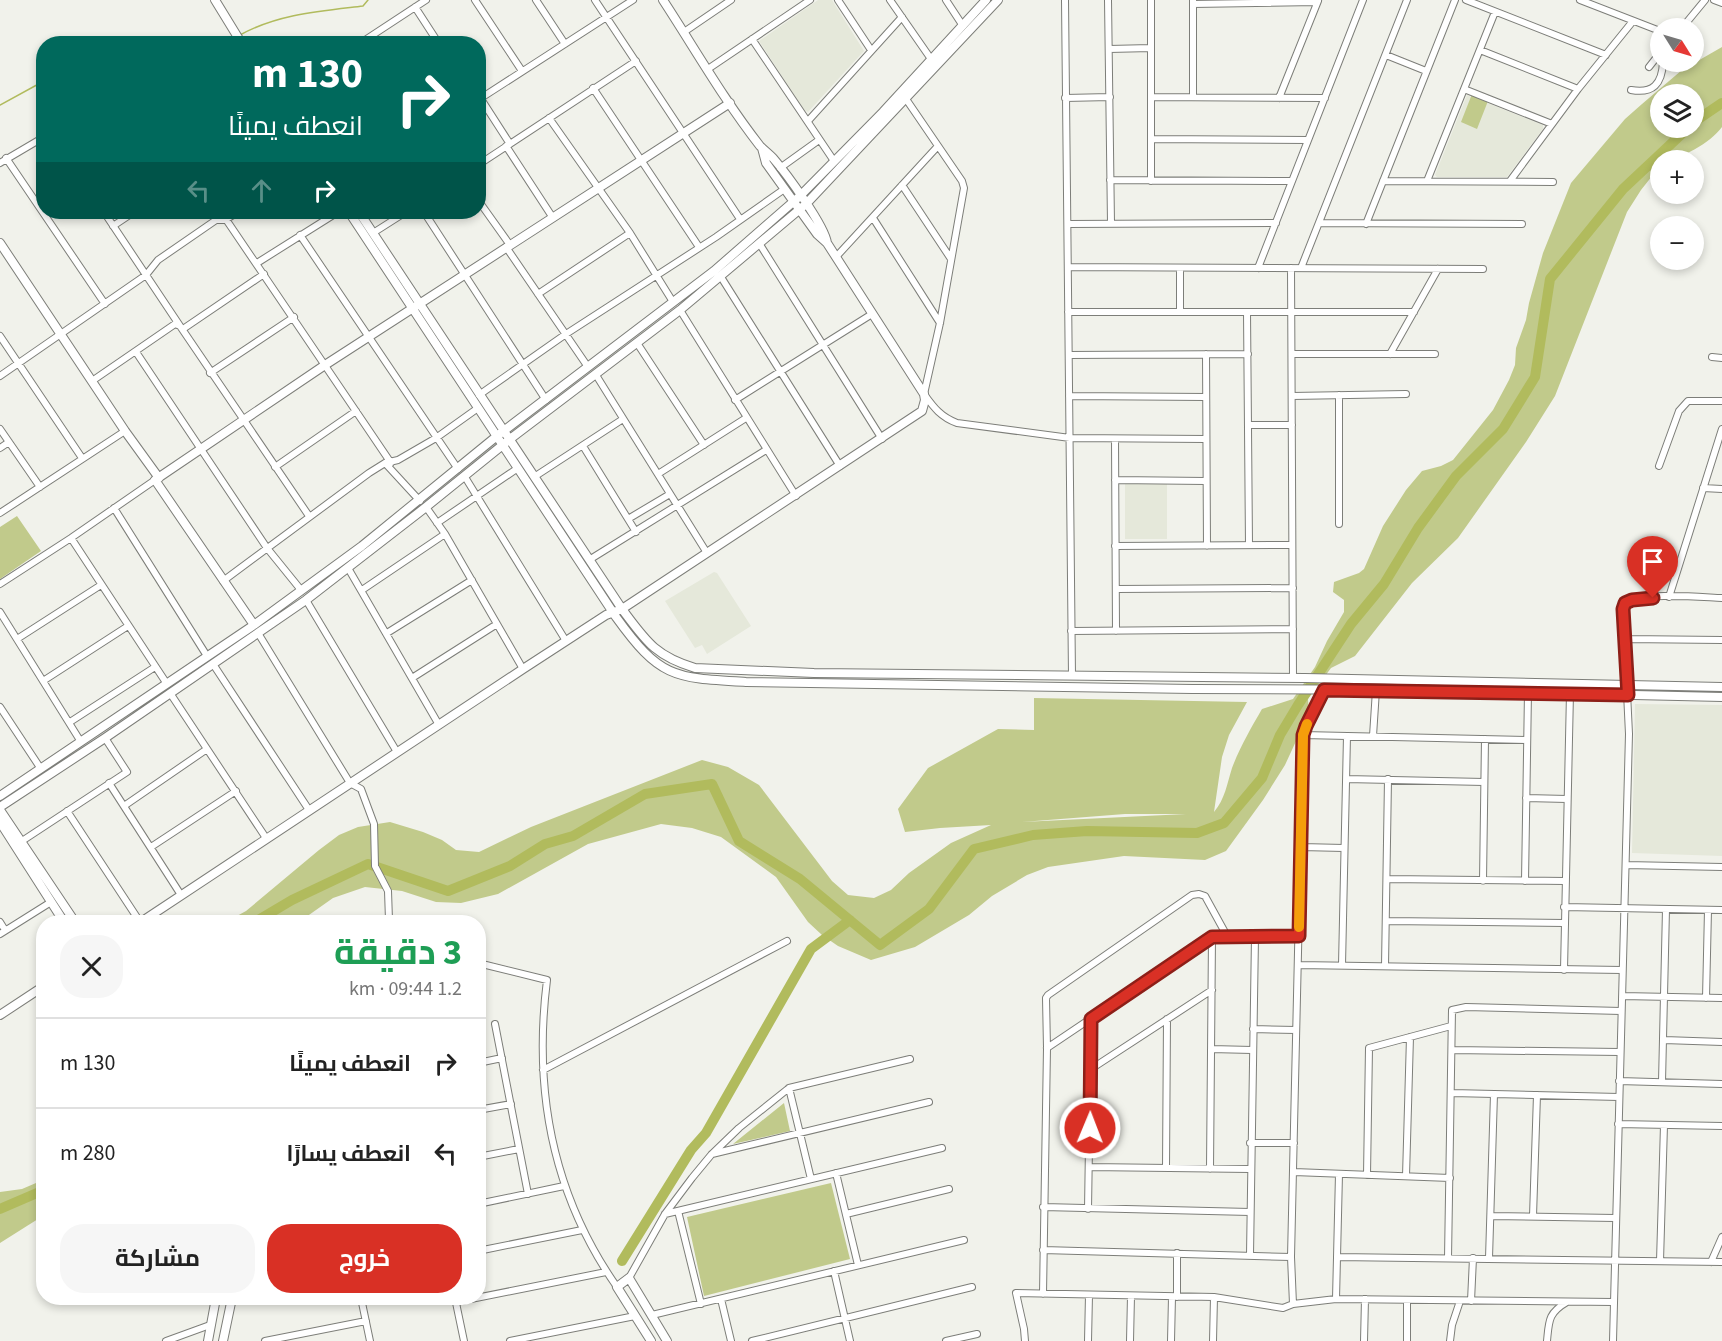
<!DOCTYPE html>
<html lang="ar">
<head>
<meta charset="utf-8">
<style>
	:root { --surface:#fff; --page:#f6f6f6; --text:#222; --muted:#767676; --line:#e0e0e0; --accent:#d93025 }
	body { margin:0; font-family:"Source Sans 3",Cairo,sans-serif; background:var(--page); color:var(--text); direction:rtl; height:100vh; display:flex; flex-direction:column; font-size:22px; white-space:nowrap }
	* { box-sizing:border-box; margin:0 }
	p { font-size:20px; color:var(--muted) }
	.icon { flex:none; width:33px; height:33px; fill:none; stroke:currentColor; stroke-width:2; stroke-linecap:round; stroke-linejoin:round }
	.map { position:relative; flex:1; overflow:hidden; direction:ltr }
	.sheet { position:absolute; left:36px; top:915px; width:450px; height:390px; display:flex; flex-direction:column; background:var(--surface); border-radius:24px; box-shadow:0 3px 9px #0003; direction:rtl }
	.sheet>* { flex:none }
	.banner { position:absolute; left:36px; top:36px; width:450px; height:183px; border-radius:24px; box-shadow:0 3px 9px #0003; direction:rtl; background:#00695c; color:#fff; overflow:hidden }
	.needle { width:39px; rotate:127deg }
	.buttons { position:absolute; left:1650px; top:18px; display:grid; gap:12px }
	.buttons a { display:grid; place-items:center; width:54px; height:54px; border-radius:50%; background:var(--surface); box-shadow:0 3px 9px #0003; font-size:30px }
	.pin { position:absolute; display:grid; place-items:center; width:51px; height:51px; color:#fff; margin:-62px -26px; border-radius:50% 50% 50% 0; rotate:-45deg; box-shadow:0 0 6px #0007 }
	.pin .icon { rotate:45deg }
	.me { position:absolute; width:66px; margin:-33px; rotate:1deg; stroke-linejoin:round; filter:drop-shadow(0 0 4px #0008) }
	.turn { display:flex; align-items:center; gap:21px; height:126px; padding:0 24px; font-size:27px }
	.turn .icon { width:78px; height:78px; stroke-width:2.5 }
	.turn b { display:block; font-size:42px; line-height:51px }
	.lanes { display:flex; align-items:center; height:57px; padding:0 24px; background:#0003; justify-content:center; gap:30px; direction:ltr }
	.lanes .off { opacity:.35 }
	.round { display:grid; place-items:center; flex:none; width:63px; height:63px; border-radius:24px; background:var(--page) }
	.summary { display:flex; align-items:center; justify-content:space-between; height:102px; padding:0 24px }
	h1 { font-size:36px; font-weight:700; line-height:45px; color:#1e9e55 }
	.cta { display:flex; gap:12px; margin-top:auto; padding:12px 24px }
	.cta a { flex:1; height:69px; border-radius:24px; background:var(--accent); color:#fff; font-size:24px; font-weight:700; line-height:69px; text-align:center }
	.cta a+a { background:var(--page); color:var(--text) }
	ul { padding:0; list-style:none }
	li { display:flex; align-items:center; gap:18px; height:90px; padding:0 24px; border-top:2px solid var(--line) }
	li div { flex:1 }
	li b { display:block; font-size:22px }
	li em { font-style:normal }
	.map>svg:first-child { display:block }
</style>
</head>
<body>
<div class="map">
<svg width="1722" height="1341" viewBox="0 0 1722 1341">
	<rect width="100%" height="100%" fill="#f1f2eb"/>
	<path fill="#e5e8da" d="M818,0H832L864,51L808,112L804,110L759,41Z
		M1467,95L1543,125V129L1507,177H1437L1435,175Z
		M1125,483H1167V539H1125Z
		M714,572L717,573L751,626L707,654L702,645L695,648L665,601Z
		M1635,704L1722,705V856L1632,853Z"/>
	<path fill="#c1ca8b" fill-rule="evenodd" d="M1722,47V127C1710,143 1681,160 1660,160V166L1641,190L1627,212L1555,396L1526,442L1458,538L1412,583L1355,656L1331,668L1308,699L1309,713L1285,765L1263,800L1226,851L1205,860L1124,856L1048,867L1027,875L992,896L969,915L915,947L871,960L838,946L822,935L808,922L776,877L721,837L692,828L661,824L588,844L498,894L461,903L436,902L402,891L365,887L333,898L299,922H226L246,911L319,850L339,835L358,827L390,822L423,832L442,840L456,850L479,852L531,827L702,760L728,767L759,785L832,881L848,895L874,898L891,890L909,873L951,843L991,825L940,828L905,832L898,809L928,768L998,729L1034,730V698L1247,702L1229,735L1222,757L1214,812C1225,799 1227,784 1232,768C1240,747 1251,728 1262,709L1293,699L1315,667L1327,641L1344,612V600L1333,592L1334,582L1359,573L1364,569L1383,526L1406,490L1422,471L1441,466L1453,460L1493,410L1509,380L1515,365L1516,348L1526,320L1529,303L1543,253L1571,183L1625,119L1642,104L1682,70ZM1660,94H1694V128H1660ZM1125,814H1186L1022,822Z
		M1472,94L1488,101L1477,129L1461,122Z
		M17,516L41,551L0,579V527Z
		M784,1103L790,1131L733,1144Z
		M43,1180V1218L38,1219L0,1243V1192L22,1189Z
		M831,1183L850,1259L704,1296L687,1217Z"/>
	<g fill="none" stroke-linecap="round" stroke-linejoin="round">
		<path stroke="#b1bb5d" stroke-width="1.5" d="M240,35C278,14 321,11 363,6L368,0
			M224,44L234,38
			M0,105L44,81"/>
		<path stroke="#b1bb5d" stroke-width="10" d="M1694,122L1722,103
			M255,922L292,900L368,864L448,891L510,866L545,844L573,836L645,794L712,784L739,841L800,879L880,945L929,909L974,849L1033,835L1087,831L1197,833L1224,823L1262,778L1280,735L1298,705L1351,624L1384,584L1418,528L1456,476L1503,429L1535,377L1550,279L1623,189L1688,128
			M0,1209L44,1190
			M622,1261L691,1150L706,1133L811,949L850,920"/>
		<defs>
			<path id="street" d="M475,0L522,71
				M536,0L565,44
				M595,0L740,219
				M838,0L871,50
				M890,0L931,59
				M946,0L963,26
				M1065,0L1072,676
				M1108,0L1111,223
				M1151,0V181
				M1466,0L1606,55
				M1580,0L1660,31
				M1714,0L1722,3
				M1193,4L1317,2
				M415,7L439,44
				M1682,28L1705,0
				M684,32L731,0
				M752,39L834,161
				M359,44L426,0
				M1109,49L1151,48
				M1480,50L1578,89
				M1386,55L1426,71
				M1649,67L1660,53
				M708,69L810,0
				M593,88L699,247
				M1464,89L1552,124
				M1631,90C1653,94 1662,84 1663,62
				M1151,97L1325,98
				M1193,97V1
				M1065,98L1110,97
				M1279,98L1318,1
				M481,99L510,144
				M906,99L962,181L964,188L940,323L924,394C934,408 941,417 957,423L1070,438L1206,439
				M478,100L633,0
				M549,118L630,233L673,302
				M808,121L902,17
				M1151,139L1308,140
				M506,146L553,218
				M6,158L105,304
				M0,163L44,137
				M478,165L636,61
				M780,168L819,140
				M1110,180L1292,181
				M1383,181L1553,182
				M1427,181L1495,12
				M1510,181L1578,89L1633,21
				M902,185L951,259
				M478,200L510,245
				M104,212L180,326
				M221,212L391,463
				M424,212L546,400
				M873,218L940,323
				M1319,223L1522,224
				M1068,224L1276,223
				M1366,224L1455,0
				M113,226L134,212
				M373,233L406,212
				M300,235L458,469
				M759,243L882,439
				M506,247L588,367
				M836,257L938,146
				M257,263L338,212
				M1068,267L1483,269
				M1180,268V312
				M1258,268L1363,0
				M1291,268L1293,678
				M1301,268L1407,0
				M721,277L840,466
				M538,294L630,233
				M680,310L796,496
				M1068,312H1414
				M1247,312L1249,545
				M183,329L264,274
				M0,336L82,458
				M637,343L704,445
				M136,352L267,548L301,590
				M1206,354L1207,546
				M1292,354H1435
				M1390,354L1438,269
				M1069,355L1248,354
				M1712,357L1722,358
				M210,373L294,317
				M596,375L707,553
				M0,376L146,275L158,260L216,220H225L238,212
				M92,381L175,324L180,326L309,516
				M479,395L566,334L716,237L783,190
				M1339,395V524
				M1069,396L1206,397
				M1292,396L1406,394
				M735,400L872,314
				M1248,425H1292
				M0,429L40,487
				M1115,439L1116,631
				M583,446L636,532
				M0,448L9,442
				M385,463L420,501
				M1659,466L1679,411L1688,401H1722
				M275,467L356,411
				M658,474L746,418
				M465,477L566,641
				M534,477L623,419
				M1115,480L1206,481
				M1703,488L1722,489
				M426,507L445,534L523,669
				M114,508L207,656
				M0,513L125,431
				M628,519L670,494
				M437,523L518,468
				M71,538L167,684
				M1115,546L1292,545
				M589,560L766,450
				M348,568L439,725
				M223,581L369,473L385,463L398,460L436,438L478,408
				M0,584L71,538L155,480
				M1116,589L1293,588
				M362,590L445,534
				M1669,597L1722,429
				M306,600L397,752
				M0,612L81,742
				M1071,631L1293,629
				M258,633L350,783L361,789L374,824L375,866L388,891L389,920L391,922
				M387,633L472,580
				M17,639L101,585
				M1625,639L1722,640
				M213,664L309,810
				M412,678L497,624
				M43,681L128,626
				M170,693L266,838
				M0,707L41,769
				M70,722L155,667
				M1303,735L1527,740
				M1373,736L1376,690
				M1346,779L1484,782
				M109,783L181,895
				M1526,798L1567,799
				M124,806L207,749
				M67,811L140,922
				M22,841L127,772L105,738
				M151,847L236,791
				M1301,847L1344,848
				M1626,865L1722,867
				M1387,879L1565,881
				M1483,881L1485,739
				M1525,881L1528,692
				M1564,907L1722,910
				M1386,921L1564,923
				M0,922L5,930
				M0,934L51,902
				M478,963L547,980C533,1091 552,1194 617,1287
				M1298,965L1622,970
				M1342,965L1347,736
				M1385,966L1388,779
				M1564,970L1570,693
				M1622,996L1722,998
				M1706,998L1708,910
				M495,1024L528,1194
				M1253,1029L1296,1030
				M1664,1040L1722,1042
				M1047,1048L1212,937L1298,936
				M1211,1049L1252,1050
				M1452,1050L1620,1052
				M478,1063L502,1058
				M1091,1069L1212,990
				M543,1070L787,941
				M1619,1081L1722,1084
				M1662,1082L1666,909
				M789,1088L811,1179
				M1452,1093L1619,1097
				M478,1110L511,1104
				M1618,1124L1722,1126
				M1250,1143H1294
				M712,1154L929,1102
				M478,1157L519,1149
				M1089,1167L1250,1169
				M1166,1168L1167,1019
				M1210,1169L1212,937
				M1294,1172L1450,1178
				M836,1173L858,1265
				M1367,1175L1369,1048L1451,1026
				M1406,1176L1410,1037
				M478,1204L564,1186
				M1043,1207L1250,1212
				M1088,1209L1091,1019
				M678,1211L701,1304
				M665,1214L942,1148
				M846,1214L949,1189
				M1491,1216L1615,1218
				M1533,1216L1537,1095
				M1043,1250L1291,1257
				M478,1251L582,1230
				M1177,1253V1297
				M1250,1255L1255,937
				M1337,1257L1722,1262
				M1448,1258L1452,1010L1466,1007L1621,1011
				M1489,1258L1494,1094
				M1660,1261L1664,1125
				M1711,1262L1722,1237
				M834,1271L850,1341
				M629,1278L665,1214L692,1178L711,1155L739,1128L789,1088L910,1059
				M1043,1294L1047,1048L1046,998L1048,995L1192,895L1199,894L1205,896L1227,936
				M361,1298L370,1341
				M455,1298L464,1341
				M721,1299L731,1341
				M1336,1299L1339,1174
				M231,1301L247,1298
				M1471,1301L1473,1258
				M456,1302L606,1272
				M1293,1304L1291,1257L1303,735L1306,726L1324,690
				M652,1315L964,1240
				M166,1341L210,1325
				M265,1341L366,1321
				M510,1341L635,1316
				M752,1341L972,1287
				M946,1341L977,1334
				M1025,1341L1024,1329L1016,1293L1214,1297L1283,1308L1293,1304L1336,1299L1613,1302
				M1088,1341L1089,1295
				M1130,1341L1131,1296
				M1171,1341L1172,1297
				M1213,1341L1214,1297
				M1364,1341L1365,1299
				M1407,1341V1300
				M1450,1341L1452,1325L1460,1301
				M1547,1341C1549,1321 1548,1313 1567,1302
				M1613,1341L1629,734L1623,609L1625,603C1645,592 1698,597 1722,598"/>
			<path id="secondary" d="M215,0L242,44
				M663,0C695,49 724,100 760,146C764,150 769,154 773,158C786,173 825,226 827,243
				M349,212L616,617C660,678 673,678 746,682L1192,689L1421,690L1722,697
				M359,212L622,609C646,641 655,656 695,668L814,673L1305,678L1722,687
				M0,243L125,431L159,478
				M254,625L155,480L325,365L730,103
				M0,796L254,625L362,546L497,436L714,271L800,196L883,112L986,0
				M0,807L105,738L306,600L426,507L510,439L680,310L806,204L998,0
				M0,810L75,922
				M0,822L64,922
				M141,922L523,669L606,615L622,609L922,411L925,400L924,394L827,243L817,234L766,163L762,148
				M0,1015L44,986
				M208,1341L216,1298
				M223,1341L232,1298
				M651,1341L617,1287L629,1278L667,1341"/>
		</defs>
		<use href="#street" stroke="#7d7e79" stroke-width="8"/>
		<use href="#secondary" stroke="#7d7e79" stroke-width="10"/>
		<use href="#street" stroke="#fff" stroke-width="6"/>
		<use href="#secondary" stroke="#fff" stroke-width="8"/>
	</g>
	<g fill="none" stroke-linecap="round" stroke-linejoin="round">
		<defs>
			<path id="route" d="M1090,1128L1091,1019L1212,937L1299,936L1303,735L1306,726L1324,690L1628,695L1623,609L1625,603L1632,600L1653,598"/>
		</defs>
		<use href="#route" stroke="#8d1f18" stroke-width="15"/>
		<use href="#route" stroke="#d93025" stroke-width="10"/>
		<path stroke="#f59e0b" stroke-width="10" d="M1299,927L1303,735L1307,724"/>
	</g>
</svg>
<div class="buttons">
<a><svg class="needle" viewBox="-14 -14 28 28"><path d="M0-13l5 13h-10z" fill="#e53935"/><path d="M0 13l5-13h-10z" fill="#767676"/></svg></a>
<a><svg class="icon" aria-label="layers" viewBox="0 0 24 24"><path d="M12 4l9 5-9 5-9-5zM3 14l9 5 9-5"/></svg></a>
<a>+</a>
<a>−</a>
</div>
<div class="pin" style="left:1653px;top:598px;background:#d93025"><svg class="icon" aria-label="arrive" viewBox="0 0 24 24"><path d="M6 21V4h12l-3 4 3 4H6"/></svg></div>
<svg class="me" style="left:1090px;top:1128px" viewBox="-20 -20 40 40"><circle r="17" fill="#d93025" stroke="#fff" stroke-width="3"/><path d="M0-11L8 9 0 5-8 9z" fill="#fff"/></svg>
<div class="banner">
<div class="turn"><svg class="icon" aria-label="right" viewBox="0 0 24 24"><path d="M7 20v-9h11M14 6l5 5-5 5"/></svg><div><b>130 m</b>انعطف يمينًا</div></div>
<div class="lanes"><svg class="icon off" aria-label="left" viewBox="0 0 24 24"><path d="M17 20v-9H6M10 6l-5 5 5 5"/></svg><svg class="icon off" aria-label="ahead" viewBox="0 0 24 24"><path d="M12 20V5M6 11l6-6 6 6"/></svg><svg class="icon" aria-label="right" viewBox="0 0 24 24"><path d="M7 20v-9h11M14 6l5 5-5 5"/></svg></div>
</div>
<section class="sheet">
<div class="summary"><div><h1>3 دقيقة</h1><p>1.2 km · 09:44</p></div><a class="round"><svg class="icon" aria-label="close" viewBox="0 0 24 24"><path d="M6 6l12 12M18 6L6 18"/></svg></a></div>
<ul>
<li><svg class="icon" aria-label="right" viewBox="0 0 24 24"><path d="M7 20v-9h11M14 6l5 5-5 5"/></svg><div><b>انعطف يمينًا</b></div><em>130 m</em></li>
<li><svg class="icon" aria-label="left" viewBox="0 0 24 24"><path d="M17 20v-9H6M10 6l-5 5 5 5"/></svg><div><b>انعطف يسارًا</b></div><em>280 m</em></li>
</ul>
<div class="cta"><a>خروج</a><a>مشاركة</a></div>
</section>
</div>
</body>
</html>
